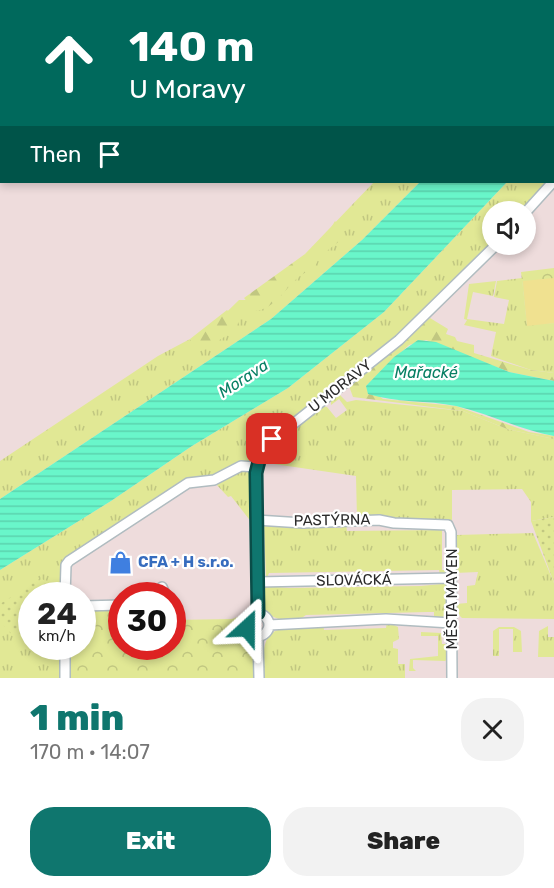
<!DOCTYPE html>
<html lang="en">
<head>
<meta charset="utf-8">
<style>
	:root { --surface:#fff; --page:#f2f2f2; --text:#222; --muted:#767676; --accent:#0f766e }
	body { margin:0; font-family:Rubik,sans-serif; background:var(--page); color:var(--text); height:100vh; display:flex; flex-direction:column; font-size:22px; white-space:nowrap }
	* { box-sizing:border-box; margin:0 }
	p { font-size:20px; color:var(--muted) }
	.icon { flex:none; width:33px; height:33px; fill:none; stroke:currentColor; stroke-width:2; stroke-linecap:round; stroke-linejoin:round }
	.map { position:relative; height:678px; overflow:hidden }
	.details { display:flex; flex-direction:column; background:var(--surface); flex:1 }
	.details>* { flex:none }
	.guide { position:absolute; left:0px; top:0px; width:555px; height:183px; box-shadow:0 3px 9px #0003; background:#00695c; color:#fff; overflow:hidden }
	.buttons { position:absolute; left:482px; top:201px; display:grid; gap:12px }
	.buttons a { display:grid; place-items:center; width:54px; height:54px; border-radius:50%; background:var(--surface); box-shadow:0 3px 9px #0003; font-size:30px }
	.speed { position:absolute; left:18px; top:582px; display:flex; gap:12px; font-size:30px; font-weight:700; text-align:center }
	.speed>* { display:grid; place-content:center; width:78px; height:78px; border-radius:50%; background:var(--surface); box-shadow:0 3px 9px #0003; line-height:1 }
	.speed small { font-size:15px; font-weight:400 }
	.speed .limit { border:9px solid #d22; background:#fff; color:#111 }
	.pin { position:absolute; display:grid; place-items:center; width:51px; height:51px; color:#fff; margin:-26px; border-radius:12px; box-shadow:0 3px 9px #0006 }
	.me { position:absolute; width:66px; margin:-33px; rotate:24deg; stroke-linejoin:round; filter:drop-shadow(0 0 4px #0008) }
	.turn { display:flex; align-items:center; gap:21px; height:126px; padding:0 30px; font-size:27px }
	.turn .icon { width:78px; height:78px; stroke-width:2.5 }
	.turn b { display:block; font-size:42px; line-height:51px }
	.then { display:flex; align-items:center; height:57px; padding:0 30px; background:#0003; gap:12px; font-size:22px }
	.round { display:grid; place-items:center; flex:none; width:63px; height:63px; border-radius:24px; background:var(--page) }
	.summary { display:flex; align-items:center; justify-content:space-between; height:102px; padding:0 30px }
	h1 { font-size:36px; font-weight:800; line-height:45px; color:var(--accent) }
	.cta { display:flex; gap:12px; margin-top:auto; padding:12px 30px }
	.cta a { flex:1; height:69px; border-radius:24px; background:var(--accent); color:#fff; font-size:24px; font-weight:800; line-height:69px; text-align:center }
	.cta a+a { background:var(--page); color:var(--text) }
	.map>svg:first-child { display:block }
</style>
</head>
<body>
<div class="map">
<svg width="554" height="678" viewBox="0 0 554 678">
	<defs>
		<pattern id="grass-tufts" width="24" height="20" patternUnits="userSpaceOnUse" patternTransform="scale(1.5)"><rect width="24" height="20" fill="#e1e895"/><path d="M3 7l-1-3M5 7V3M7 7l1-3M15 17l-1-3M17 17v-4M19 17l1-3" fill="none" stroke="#c1c781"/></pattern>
		<pattern id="forest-firs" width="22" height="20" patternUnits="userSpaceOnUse" patternTransform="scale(1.5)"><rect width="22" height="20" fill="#e1e895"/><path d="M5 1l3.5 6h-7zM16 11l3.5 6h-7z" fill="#c1c781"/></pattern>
		<pattern id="park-crowns" width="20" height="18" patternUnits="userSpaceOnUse" patternTransform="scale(1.5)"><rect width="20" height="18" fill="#e1e895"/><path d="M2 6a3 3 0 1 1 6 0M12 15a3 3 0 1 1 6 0" fill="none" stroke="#c1c781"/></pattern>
		<pattern id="garden-dots" width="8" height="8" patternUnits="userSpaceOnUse" patternTransform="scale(1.5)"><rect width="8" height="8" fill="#e1e895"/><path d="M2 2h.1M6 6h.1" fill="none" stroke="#c1c781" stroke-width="1.8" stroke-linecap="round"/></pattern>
		<pattern id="water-rules" width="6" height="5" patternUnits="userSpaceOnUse" patternTransform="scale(1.5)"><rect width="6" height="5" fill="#69f6ca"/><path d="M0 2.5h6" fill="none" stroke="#5bd3ae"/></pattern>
	</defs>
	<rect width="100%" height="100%" fill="#eedcdc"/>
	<path fill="url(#grass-tufts)" d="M374,182H420L362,240L271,319L0,499V461L158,356L190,339L194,344L239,300H262L308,261L305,254Z
		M507,182H550L524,211L492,212V244L438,301L345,382L271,435L254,461C233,466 215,476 193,480L63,563L62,595L32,596V646L62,647L63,678H0V570L111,501L192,446L288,388L384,312Z
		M522,278L527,325L554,323V373L531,370L491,356L496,332L464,325L467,320L464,319L469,284L496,281L493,296L473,292L467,319L504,324L509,300L494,297L497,281Z
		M340,395L347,402L356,400L463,411L507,429L554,439V517L531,521V502L522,489L452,490V521H394L357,518L356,476L267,463L269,447L322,406L327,407L336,418L347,410L339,399L331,405V401Z
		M238,470H249L252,477V523L231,496L228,497L216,484Z
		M264,522L268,525H292L293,528H342L343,523H346L347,531L442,530V570H446L447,561V573L440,576L439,570L269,573L266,580Z
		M533,533L554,583V619L462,618L457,613L456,604L467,603V586L475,585L478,572L455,573L454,540L457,535Z
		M442,582L448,585L447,612L441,619L434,620V612H428L306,615C289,629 250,615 263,586L289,588L421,586L441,584Z
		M387,622L398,627L399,639L393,642V648L398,649V664H405V678H263C262,625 270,628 318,627L320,624H323L324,630L386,628Z
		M548,626V637H554V657H538L539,631Z
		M499,627H514L521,631L522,652H513V629H499V656H493V631Z
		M421,632L441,633L442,644H448V659L445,661L413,660V668L416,671H409L410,659L438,656V636H421Z"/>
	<path fill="url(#forest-firs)" d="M335,221L343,231L342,239L323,254L312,247L325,238Z
		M305,254L318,260C315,269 308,270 300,276C287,286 274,310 255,311L244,298Z
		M227,310L239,321L235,330L204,350L194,346L190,339Z
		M430,318L448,329L446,334L455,337L457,341L474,345V353L531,370L554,373V381L509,372L426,340L409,345L366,386L383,399L456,406L529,432L554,436V439L507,429L463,411L353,397L349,386Z"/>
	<path fill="url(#park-crowns)" d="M554,268V323L527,326L521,272Z
		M121,609L122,646H172L173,620L232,619L249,613L244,627L254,645L256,678H69V647L82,646L83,610Z"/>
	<path fill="url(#garden-dots)" d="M554,517V583L531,521Z
		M41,578L59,591V595L32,596L31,634L12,635L0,621V604Z"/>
	<path fill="#f0e190" d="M554,278V323L527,326L523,281Z"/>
	<path fill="url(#water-rules)" d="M420,182H507L384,312L288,388L192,446L111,501L0,570V499L271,319L362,240Z
		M418,340L436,342L509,372L554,381V436C520,430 490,414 456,406C427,400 396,403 368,394L366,386L394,357Z"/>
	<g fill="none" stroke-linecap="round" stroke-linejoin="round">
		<defs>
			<path id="minor" d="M525,213L553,182
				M256,520L303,523L379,520L394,523L448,525L451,532L452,678
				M257,582L451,578
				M162,587L166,596
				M65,596L66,565L69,561L188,483L214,480L241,466L257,467
				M82,606L122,605
				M258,613L256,473L268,444L399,340L497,244
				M247 625a11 11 0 1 1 22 0a11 11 0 1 1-22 0Z
				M269,625L386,619L451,623
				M258,636L259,678
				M65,646V678"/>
		</defs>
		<use href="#minor" stroke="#b0bcc0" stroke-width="12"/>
		<use href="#minor" stroke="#fff" stroke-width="9"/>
	</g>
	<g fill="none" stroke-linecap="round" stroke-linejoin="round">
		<defs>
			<path id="route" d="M247,628L249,617L258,613L256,473L259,461L272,439"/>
		</defs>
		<use href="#route" stroke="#0a4d48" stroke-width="15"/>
		<use href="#route" stroke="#0f766e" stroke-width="10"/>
	</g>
	<defs>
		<symbol id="shop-bare" viewBox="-9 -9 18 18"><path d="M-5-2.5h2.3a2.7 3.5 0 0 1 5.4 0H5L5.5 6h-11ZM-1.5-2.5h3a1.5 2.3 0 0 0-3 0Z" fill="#3f7fe0" stroke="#fff" stroke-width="2.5" paint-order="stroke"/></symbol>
	</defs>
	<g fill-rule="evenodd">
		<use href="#shop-bare" x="104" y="546" width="33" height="33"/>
	</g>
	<g text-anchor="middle" stroke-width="4.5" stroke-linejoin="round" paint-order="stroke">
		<g font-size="15" fill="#2b2b2b" stroke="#fff">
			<text transform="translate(340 386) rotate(-38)" y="5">U MORAVY</text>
			<text transform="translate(332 520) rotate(-1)" y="5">PASTÝRNA</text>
			<text transform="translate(354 580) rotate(-1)" y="5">SLOVÁCKÁ</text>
			<text transform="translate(452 599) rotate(-90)" y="5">MĚSTA MAYEN</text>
		</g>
		<g font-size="15" font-weight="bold" fill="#366cbe" stroke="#fff" text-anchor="start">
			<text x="138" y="567">CFA + H s.r.o.</text>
		</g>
		<g font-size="16" font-style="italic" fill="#088064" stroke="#fff">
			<text x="426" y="378">Mařacké</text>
			<text transform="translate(243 378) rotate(-33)" y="6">Morava</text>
		</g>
	</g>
</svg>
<div class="buttons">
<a><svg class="icon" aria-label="sound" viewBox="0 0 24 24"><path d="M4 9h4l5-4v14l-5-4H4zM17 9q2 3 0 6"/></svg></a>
</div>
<div class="speed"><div>24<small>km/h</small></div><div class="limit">30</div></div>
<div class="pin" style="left:272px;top:439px;background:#d93025"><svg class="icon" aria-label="arrive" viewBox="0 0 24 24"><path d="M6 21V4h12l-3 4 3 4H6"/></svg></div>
<svg class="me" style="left:247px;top:628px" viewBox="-20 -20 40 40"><path d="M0-17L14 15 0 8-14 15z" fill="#0f766e" stroke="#fff" stroke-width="4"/></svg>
<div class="guide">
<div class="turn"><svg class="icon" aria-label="ahead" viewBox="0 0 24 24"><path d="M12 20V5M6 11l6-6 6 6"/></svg><div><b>140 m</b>U Moravy</div></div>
<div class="then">Then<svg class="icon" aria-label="arrive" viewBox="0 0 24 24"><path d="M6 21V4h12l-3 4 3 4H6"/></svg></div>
</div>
</div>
<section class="details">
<div class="summary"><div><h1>1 min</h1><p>170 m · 14:07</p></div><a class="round"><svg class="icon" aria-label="close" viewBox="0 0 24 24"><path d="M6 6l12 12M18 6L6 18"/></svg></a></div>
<div class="cta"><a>Exit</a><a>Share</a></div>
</section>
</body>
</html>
